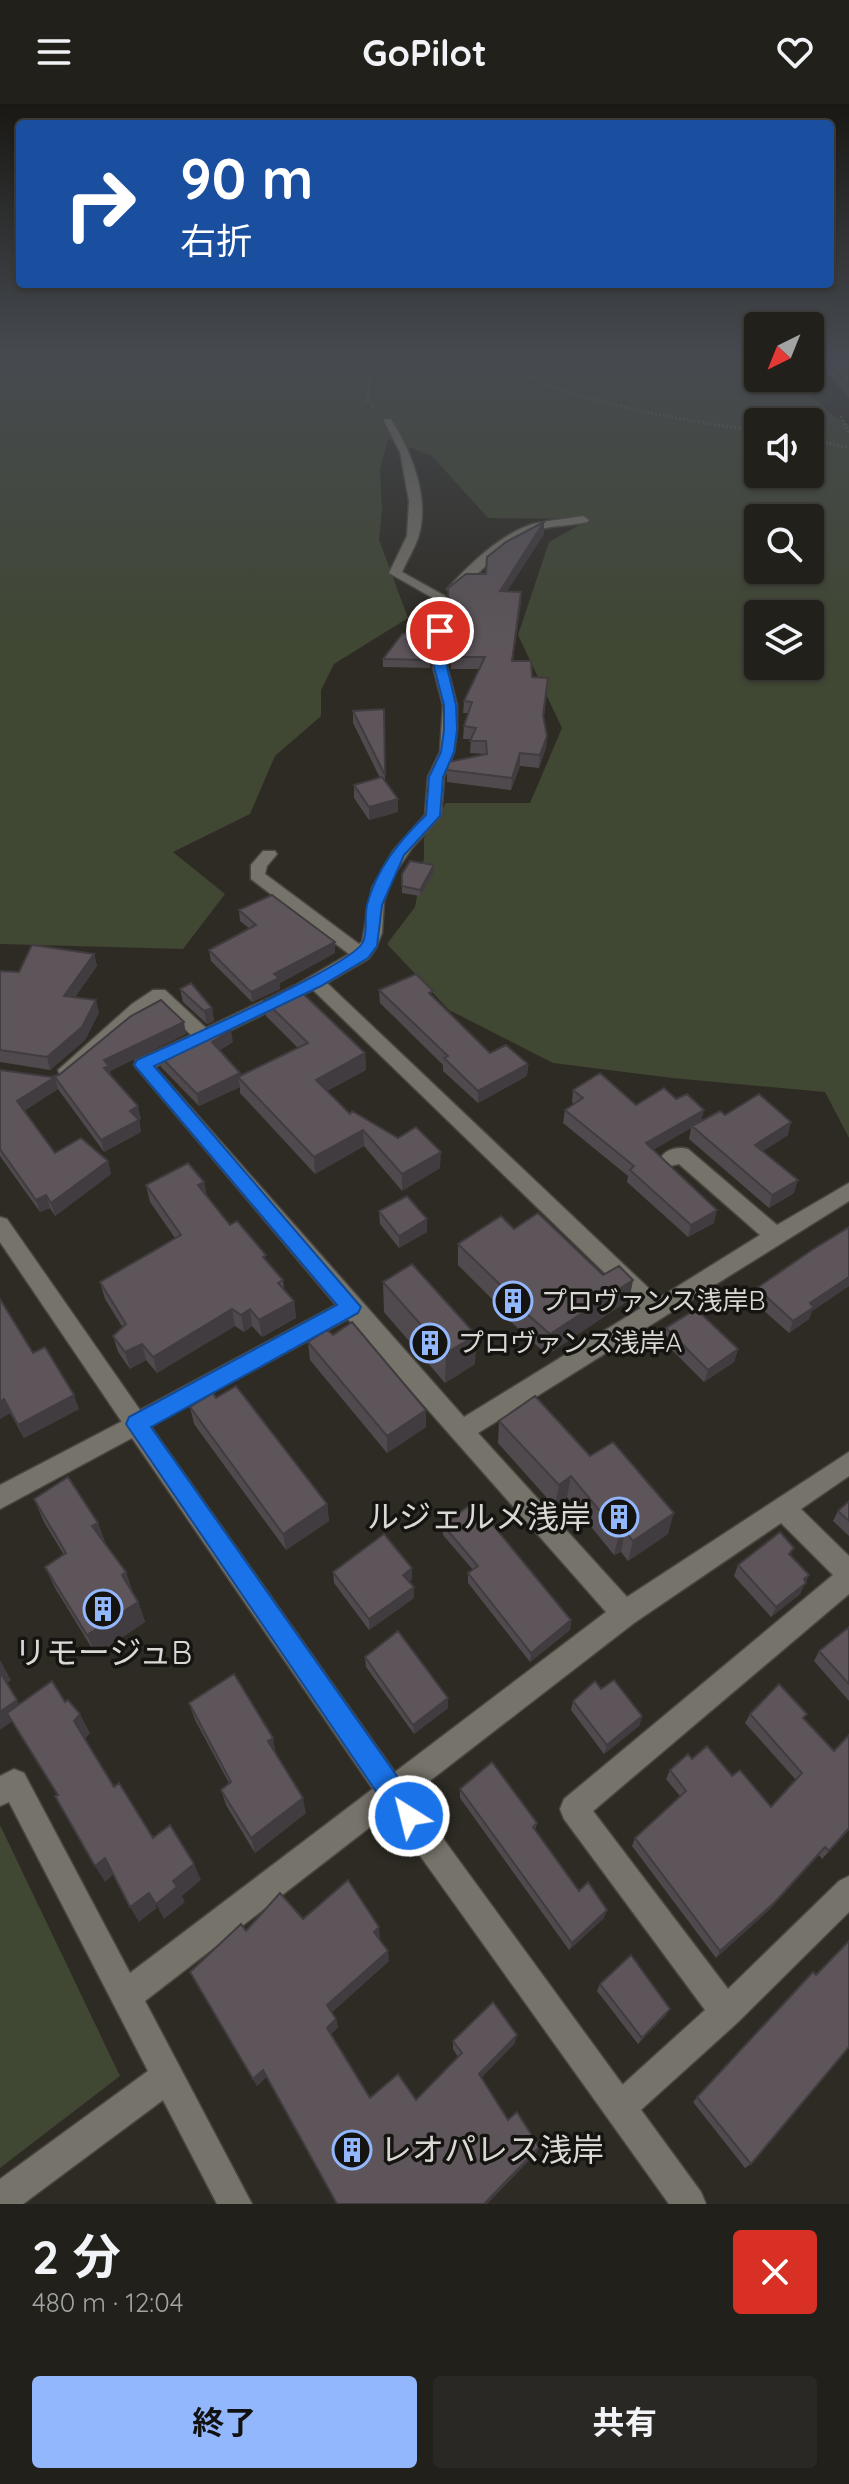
<!DOCTYPE html>
<html lang="ja">
<head>
<meta charset="utf-8">
<style>
	:root { --surface:#22201b; --page:#2a2824; --text:#f1f3f6; --muted:#a2a3a3; --line:#3f3e3a; --accent:#93b7fd }
	body { margin:0; font-family:Quicksand,"Noto Sans JP",sans-serif; background:var(--page); color:var(--text); height:100vh; display:flex; flex-direction:column; font-size:30px; white-space:nowrap }
	* { box-sizing:border-box; margin:0 }
	p { font-size:26px; color:var(--muted) }
	.icon { flex:none; width:44px; height:44px; fill:none; stroke:currentColor; stroke-width:2; stroke-linecap:round; stroke-linejoin:round }
	.map { position:relative; height:2100px; overflow:hidden }
	.panel { display:flex; flex-direction:column; background:var(--surface); flex:1 }
	.panel>* { flex:none }
	.banner { position:absolute; left:16px; top:16px; width:818px; height:168px; border-radius:8px; box-shadow:0 2px 6px #0004,0 0 0 2px var(--line); background:#1a4fa0; color:#fff; overflow:hidden }
	.needle { width:52px; rotate:223deg }
	.tools { position:absolute; left:744px; top:208px; display:grid; gap:16px }
	.tools a { display:grid; place-items:center; width:80px; height:80px; border-radius:8px; background:var(--surface); box-shadow:0 2px 6px #0004,0 0 0 2px var(--line); font-size:40px }
	.pin { position:absolute; display:grid; place-items:center; width:68px; height:68px; color:#fff; margin:-34px; border:4px solid #fff; border-radius:50%; box-shadow:0 2px 8px #0007 }
	.me { position:absolute; width:88px; margin:-44px; rotate:324deg; stroke-linejoin:round; filter:drop-shadow(0 0 6px #0008) }
	.turn { display:flex; align-items:center; gap:28px; height:168px; padding:0 32px; font-size:36px }
	.turn .icon { width:104px; height:104px; stroke-width:2.5 }
	.turn b { display:block; font-size:56px; line-height:68px }
	.round { display:grid; place-items:center; flex:none; width:84px; height:84px; border-radius:8px; background:var(--page) }
	.summary { display:flex; align-items:center; justify-content:space-between; height:136px; padding:0 32px }
	h1 { font-size:48px; font-weight:700; line-height:60px }
	.button { display:flex; gap:16px; margin-top:auto; padding:16px 32px }
	.button a { flex:1; height:92px; border-radius:8px; background:var(--accent); color:#111; font-size:32px; font-weight:700; line-height:92px; text-align:center }
	.button a+a { background:var(--page); color:var(--text) }
	header { display:flex; justify-content:space-between; align-items:center; height:104px; padding:0 32px; background:var(--surface); font-size:36px; font-weight:700 }
	.map>svg:first-child { display:block }
</style>
</head>
<body>
<header><svg class="icon" aria-label="menu" viewBox="0 0 24 24"><path d="M4 6h16M4 12h16M4 18h16"/></svg>GoPilot<svg class="icon" aria-label="heart" viewBox="0 0 24 24"><path d="M12 20l-8-8c-3-5 5-10 8-4 3-6 11-1 8 4z"/></svg></header>
<div class="map">
<svg width="849" height="2100" viewBox="0 0 849 2100">
	<rect width="100%" height="100%" fill="#2e2b24"/>
	<path fill="#404733" fill-rule="evenodd" d="M0,248H758V274H794L830,309L849,321V1034L825,988L672,974L553,959L449,906L387,840L415,803L424,754V734L446,699H530L562,624L518,531L549,438L590,415L488,414L432,352L388,335L380,366L382,406L379,436L408,514L334,560L321,586V612L275,652L250,710L173,748L225,790L183,845L0,840ZM758,318H810V370H758ZM758,414H810V466H758ZM758,510H810V562H758Z
		M0,1721L120,1972L0,2064Z"/>
	<g fill="none" stroke-linecap="round" stroke-linejoin="round">
		<defs>
			<path id="minor" d="M383,315H391C411,347 431,395 418,434C414,445 407,457 402,468L445,492L447,563L457,601V626L454,648L444,673L441,712L412,744L393,772L384,797L382,829L376,844L368,855L327,879L659,1194L760,1131L679,1060L670,1062L663,1060L660,1055C665,1045 678,1042 688,1045L777,1121L849,1079V1097L478,1329L627,1493L849,1348V1372L801,1405L849,1452V1490L593,1707L728,1885L839,1777L849,1772V1808L737,1919L632,2014L621,2019L610,2014L605,2003L610,1992L705,1906L564,1715L560,1705L564,1695L833,1471L781,1419L634,1519L145,1897L252,2100H217L163,1996L23,2100H0V2075L148,1967L9,1698L0,1702V1672L14,1665L24,1669L130,1869L606,1508L348,1215L136,1330L128,1327L0,1138V1113L7,1115L140,1306L336,1201L134,961L136,956L191,931L158,899L74,971H60L58,966L132,900L153,886H165L206,924L296,881L349,850L251,775V761L263,747H275L277,750L267,762L265,770L359,840L362,838L372,784L393,747L425,711L428,673L440,648L443,601L433,563V494L389,469L407,432L409,397L400,348ZM313,886L641,1204L464,1313L155,963Z
				M583,412L589,416L587,418C571,422 553,421 537,426C505,438 483,467 457,488L447,485C469,461 500,430 533,420C549,416 566,415 583,412Z"/>
			<path id="tertiary" d="M136,1310L144,1313L401,1677L701,2088L706,2100H669L381,1697L132,1334L0,1405V1381Z"/>
		</defs>
		<use href="#minor" stroke="#494641" stroke-width="3"/>
		<use href="#tertiary" stroke="#494641" stroke-width="3"/>
		<path stroke="#63615b" stroke-width="3" stroke-dasharray="2 2" stroke-linecap="butt" d="M373,248L367,296L375,305
			M483,248C504,259 526,273 549,281C615,305 688,317 758,327
			M841,312L849,330
			M810,335L849,344"/>
		<use href="#minor" fill="#76736a" fill-rule="evenodd"/>
		<use href="#tertiary" fill="#76736a" fill-rule="evenodd"/>
	</g>
	<path fill="#50494d" d="M849,251V294L821,262L823,252Z
		M544,430L507,487L521,488L513,557L532,573L548,574L544,613L547,632L546,644L539,664L520,662L511,686L447,678V666L485,650L470,649L471,635H463L464,622L468,609H463L464,597L479,565H451L448,495Z
		M430,520V564L383,563V555Z
		M384,605L385,678L398,708L369,716L354,694V681L380,674L353,619V607Z
		M434,761V768L420,792L402,789V770Z
		M239,806L335,849L280,879V885L252,898L211,857L209,846L250,825L240,817Z
		M94,850L97,862L75,893L99,908L85,936L50,966L0,958V867L19,868Z
		M180,885L212,904L214,917L207,920L183,898Z
		M379,886L433,894L490,949L528,960L527,972L478,999L443,967V961L380,899Z
		M264,896L365,949L366,966L327,987L350,1010L440,1064L402,1087L364,1042L315,1070L240,989V983L199,1002L161,963L159,951L233,938L220,946L240,969V971L298,944L266,912Z
		M186,930L110,967L111,973L141,1015L139,1016L141,1028L104,1048L58,985L24,1007L55,1049L108,1057L111,1070L55,1112L50,1104L40,1108L0,1052V966L51,973Z
		M573,986L702,1017L725,1011L788,1031L763,1047L794,1089L769,1104L689,1035L691,1024L653,1046L714,1119L688,1133L627,1078L628,1072L563,1019L565,1006L574,1000L572,998Z
		M204,1078L207,1092L230,1121L283,1176L284,1186L294,1197L296,1214L262,1233L252,1222L244,1228L235,1222L157,1269L146,1256L130,1265L118,1248L113,1232L123,1224L105,1195L100,1178L175,1134L150,1098L146,1081Z
		M379,1107L427,1128L399,1144L380,1120Z
		M849,1123V1182L812,1207L809,1215L789,1229L753,1197L757,1184Z
		M514,1125L603,1171L633,1176L629,1196L547,1251L509,1216V1212L458,1161V1140Z
		M383,1178L476,1231L475,1260L445,1279L384,1208Z
		M0,1195L33,1249L79,1305L24,1334L10,1309L0,1315Z
		M666,1224L738,1245L734,1258L704,1278L663,1237Z
		M308,1238L426,1323L387,1349L310,1256Z
		M216,1294L327,1400L329,1417L286,1446L194,1320L190,1303Z
		M499,1317L590,1352L668,1430L628,1457L621,1448L614,1451L567,1393L555,1403L498,1339Z
		M34,1395L98,1419L106,1441L126,1468L133,1490L138,1498L145,1518L96,1551L55,1484L45,1463L64,1451L44,1418Z
		M849,1397V1432L833,1417L838,1407Z
		M443,1421L571,1516L570,1526L530,1558L468,1479V1469L473,1466L443,1431Z
		M791,1452L809,1471L800,1490L771,1513L734,1472L738,1461Z
		M333,1468L412,1475L409,1478L414,1494L369,1526L334,1479Z
		M849,1523V1597L814,1557L819,1547Z
		M365,1553L448,1604L414,1630L366,1563Z
		M601,1585L642,1612L639,1622L604,1650L571,1606L573,1597Z
		M189,1599L276,1650L306,1709L255,1749L226,1701L221,1686L229,1679L195,1616Z
		M750,1610L804,1615L834,1647L849,1631V1726L822,1755L819,1751L770,1805L716,1854L632,1742L635,1734L680,1692L666,1675L670,1666L692,1655L732,1672L771,1703L796,1676L745,1619Z
		M460,1685L537,1719L535,1726L579,1787L604,1814L569,1846L460,1694Z
		M303,1815L380,1833L379,1834L389,1857L332,1908L336,1915L338,1923L331,1930L370,1994L416,1996L458,1953L453,1945V1937L515,1939L481,1974L508,2016L539,2043L536,2049L487,2100H337L266,1973L257,1982L190,1868L246,1827Z
		M813,1868L816,1871L751,2060L745,2064L693,1998Z
		M600,1880L666,1911L638,1940L597,1887Z"/>
	<path fill="#413c3f" d="M544,418V430L500,498V487Z
		M521,488V500L511,569L512,557Z
		M547,632L546,644L539,664L540,651Z
		M520,649V662L511,686L512,674Z
		M398,695V708L369,716V703Z
		M434,761V768L420,792V786Z
		M335,838V849L280,879V885L252,898L251,888L274,870Z
		M94,850L97,862L67,904L64,892Z
		M96,896L99,908L85,936L50,966L47,953Z
		M212,904L214,917L207,920L204,907Z
		M184,918L186,930L110,967L112,974L104,964V956Z
		M231,926L233,938L214,950L212,938Z
		M365,949L366,966L317,992L316,976Z
		M528,960L527,972L478,999V987Z
		M240,969L241,976L238,973L240,983L199,1002L197,990Z
		M55,973L58,985L21,1009L17,997Z
		M138,1002L141,1015L139,1016L141,1028L104,1048L101,1036L130,1007Z
		M704,1006L701,1019L692,1022L691,1024L643,1052L646,1039Z
		M791,1018L788,1031L752,1054L755,1041Z
		M363,1026L364,1042L315,1070L314,1053Z
		M441,1048L440,1064L402,1087V1070Z
		M108,1057L111,1070L55,1112L51,1099Z
		M798,1076L794,1089L769,1104L772,1091Z
		M204,1078L207,1095L198,1081Z
		M46,1091L50,1104L40,1108L36,1096Z
		M717,1106L714,1119L688,1133L691,1121Z
		M427,1115V1128L399,1144V1132Z
		M849,1173V1182L812,1207L809,1215L789,1229L793,1217L810,1199Z
		M633,1176L629,1196L547,1251L550,1230Z
		M294,1197L296,1214L262,1233L259,1216Z
		M232,1205L235,1222L157,1269L153,1253Z
		M250,1205L252,1222L244,1228L241,1211Z
		M476,1231L475,1260L445,1279L446,1249Z
		M142,1240L146,1256L130,1265L125,1248Z
		M738,1245L734,1258L704,1278L708,1266Z
		M74,1291L79,1305L24,1334L18,1321Z
		M4,1295L10,1309L0,1315V1298Z
		M426,1306V1323L387,1349V1332Z
		M571,1372L567,1393L555,1403L559,1381Z
		M327,1400L329,1417L286,1446L283,1430Z
		M674,1409L668,1430L628,1457L633,1437Z
		M98,1419L106,1441L92,1422Z
		M625,1427L621,1448L614,1451L619,1430Z
		M412,1464V1475L403,1482V1471Z
		M126,1468L133,1489L129,1493L122,1471Z
		M809,1471L800,1490L771,1513L776,1503Z
		M414,1483V1494L369,1526V1515Z
		M138,1498L145,1518L96,1551L87,1531Z
		M571,1516L570,1526L530,1558L531,1549Z
		M0,1556L11,1576L7,1580L0,1568Z
		M448,1594V1604L414,1630L413,1621Z
		M17,1596L24,1609L0,1626V1608Z
		M80,1610L90,1629L84,1636L74,1617Z
		M642,1612L639,1622L604,1650L607,1641Z
		M273,1634L276,1650L268,1637Z
		M303,1694L306,1709L255,1749L251,1734Z
		M825,1743L770,1805L716,1854L720,1847Z
		M105,1754L114,1770L105,1778L95,1762Z
		M194,1760L201,1776L182,1792L185,1798L164,1815L156,1800L173,1777Z
		M149,1789L157,1804L139,1818L130,1803Z
		M607,1806L604,1814L569,1846L572,1839Z
		M379,1823L380,1833L375,1838L374,1828Z
		M388,1847L389,1857L330,1910L327,1901Z
		M670,1905L666,1911L638,1940L642,1934Z
		M336,1915L338,1923L329,1932L327,1924Z
		M517,1931L515,1939L477,1978L479,1970Z
		M263,1966L266,1973L257,1982L253,1975Z
		M539,2043L536,2049L487,2100H484Z"/>
	<path fill="#5d555a" stroke="#413c3f" stroke-width="2" d="M849,251V282L823,252Z
		M544,418L500,487L521,488L512,557H531L532,573L548,574L543,611L547,632L540,651L520,649L512,674L447,666L449,658L487,650L486,637H470L476,624L464,622L472,598L464,597L485,553H451L448,484L466,470H486L487,453L506,438Z
		M430,520V556L383,555L402,530Z
		M384,605L385,671L353,607Z
		M382,673L398,695L369,703L354,681Z
		M410,757L434,761L420,786L402,782V770Z
		M272,791L335,838L274,870L279,874L251,888L209,846L256,821L239,806Z
		M32,841L94,850L64,892L96,896L82,923L47,953L0,946V867L19,868Z
		M416,870L433,887L429,889L490,949L506,941L528,960L478,987L444,954L448,952L379,886Z
		M191,879L212,904L204,907L180,885Z
		M294,881L365,949L316,976L350,1010L352,1007L398,1034L416,1023L441,1048L402,1070L363,1026L314,1053L238,973L308,939L264,896Z
		M161,896L184,918L104,956L109,962L104,964L138,1002L130,1007L139,1016L101,1036L55,973L17,997L55,1049L81,1034L108,1057L51,1099L46,1091L36,1096L0,1045V966L51,973L59,971L131,912Z
		M225,919L231,926L212,938L240,969L197,990L159,951Z
		M600,969L636,1001L664,984L676,995L687,990L704,1006L646,1039L717,1106L691,1121L630,1066L634,1062L565,1006L583,994L573,986Z
		M759,990L791,1018L755,1041L798,1076L772,1091L692,1022L720,1007L725,1011Z
		M188,1059L204,1078L198,1081L230,1121L237,1117L266,1151L263,1153L283,1176L278,1179L294,1197L259,1216L250,1205L241,1211L232,1205L153,1253L142,1240L125,1248L113,1232L126,1220L100,1178L181,1131L146,1081Z
		M407,1092L427,1115L399,1132L379,1107Z
		M538,1109L603,1171L619,1162L633,1176L550,1230L510,1195L513,1193L458,1140L501,1112L514,1125Z
		M849,1123V1173L810,1199L814,1203L793,1217L757,1184L812,1146Z
		M412,1160L476,1231L446,1249L383,1178Z
		M0,1195L33,1249L45,1243L74,1291L18,1321L4,1295L0,1298Z
		M696,1205L738,1245L708,1266L666,1224Z
		M352,1218L426,1306L387,1332L308,1238L327,1226L333,1231Z
		M236,1282L327,1400L283,1430L190,1303L213,1289L216,1294Z
		M535,1292L590,1352L613,1338L674,1409L633,1437L625,1427L619,1430L571,1372L559,1381L499,1317Z
		M68,1373L98,1419L92,1422L126,1468L122,1471L138,1498L87,1531L45,1463L66,1449L34,1395Z
		M849,1397V1417L838,1407Z
		M474,1398L571,1516L531,1549L468,1469L478,1462L443,1421Z
		M780,1428L794,1444L789,1450L809,1471L804,1475L806,1479L776,1503L738,1461Z
		M384,1430L412,1464L403,1471L414,1483L369,1515L333,1468Z
		M849,1523V1580L819,1547Z
		M398,1527L448,1594L413,1621L365,1553Z
		M0,1568L17,1596L0,1608Z
		M234,1570L273,1634L268,1637L303,1694L251,1734L221,1686L231,1678L189,1599Z
		M614,1576L642,1612L607,1641L573,1597L595,1577L601,1585Z
		M52,1577L65,1598L68,1596L80,1610L74,1617L114,1683L119,1679L153,1734L170,1721L194,1760L173,1777L177,1783L156,1800L149,1789L130,1803L105,1754L95,1762L55,1692L58,1691L7,1609Z
		M779,1580L807,1610L803,1614L834,1647L849,1631V1724L829,1747L825,1743L775,1798L720,1847L635,1734L686,1687L670,1666L688,1650L692,1655L707,1642L732,1672L740,1666L771,1703L802,1669L750,1610Z
		M492,1658L537,1719L533,1723L579,1787L588,1778L607,1806L572,1839L460,1685Z
		M348,1776L379,1823L374,1828L388,1847L327,1901L336,1915L327,1924L370,1994L398,1970L416,1996L462,1949L453,1937L493,1898L517,1931L479,1970L508,2016L517,2008L539,2043L484,2100H337L263,1966L253,1975L190,1868L241,1820L246,1827L280,1789L303,1815Z
		M849,1837V1943L751,2060L697,1993L813,1868L816,1871Z
		M631,1851L670,1905L642,1934L600,1880Z"/>
	<linearGradient id="sky" x2="0" y2="1"><stop stop-color="#191814"/><stop offset="0.46" stop-color="#464a50"/><stop offset="1" stop-color="#464a50" stop-opacity="0"/></linearGradient>
	<rect width="849" height="542" fill="url(#sky)"/>
	<path fill="#1a73e8" stroke="#114b97" stroke-width="2" d="M436,525L446,527L447,563L456,601L457,626L454,648L443,673L440,712L404,751L382,801L377,842L368,854L321,882L154,962L361,1203L358,1209L151,1323L418,1702L422,1712L418,1721L409,1725L399,1721L126,1320L129,1313L337,1201L134,961L137,956C170,941 354,861 363,838C368,827 364,813 367,801C376,765 400,736 426,711L429,673L441,648L444,626V601L434,563Z"/>
	<defs>
		<symbol id="building-ring" viewBox="-11 -11 22 22"><circle r="9.5" fill="#151410" stroke="#93b7fd" stroke-width="1.5"/><path d="M-4-6H4V6H1V3H-1V6H-4ZM-2.5-4.3h1.7v1.8h-1.7ZM.8-4.3h1.7v1.8H.8ZM-2.5-1h1.7V.8h-1.7ZM.8-1h1.7V.8H.8Z" fill="#93b7fd"/></symbol>
	</defs>
	<g fill-rule="evenodd">
		<use href="#building-ring" x="491" y="1175" width="44" height="44"/>
		<use href="#building-ring" x="408" y="1217" width="44" height="44"/>
		<use href="#building-ring" x="597" y="1391" width="44" height="44"/>
		<use href="#building-ring" x="81" y="1483" width="44" height="44"/>
		<use href="#building-ring" x="330" y="2024" width="44" height="44"/>
	</g>
	<g text-anchor="middle" stroke-width="7" stroke-linejoin="round" paint-order="stroke">
		<g font-size="26" fill="#dad8d4" stroke="#151410" text-anchor="start">
			<text x="541" y="1206">プロヴァンス浅岸B</text>
			<text x="458" y="1248">プロヴァンス浅岸A</text>
		</g>
		<g font-size="32" fill="#dad8d4" stroke="#151410" text-anchor="end">
			<text x="591" y="1424">ルジェルメ浅岸</text>
			<text x="103" y="1560" text-anchor="middle">リモージュB</text>
			<text x="380" y="2057" text-anchor="start">レオパレス浅岸</text>
		</g>
	</g>
</svg>
<div class="tools">
<a><svg class="needle" viewBox="-14 -14 28 28"><path d="M0-13l5 13h-10z" fill="#e53935"/><path d="M0 13l5-13h-10z" fill="#a2a3a3"/></svg></a>
<a><svg class="icon" aria-label="sound" viewBox="0 0 24 24"><path d="M4 9h4l5-4v14l-5-4H4zM17 9q2 3 0 6"/></svg></a>
<a><svg class="icon" aria-label="search" viewBox="0 0 24 24"><circle cx="10" cy="10" r="6"/><path d="M15 15l6 6"/></svg></a>
<a><svg class="icon" aria-label="layers" viewBox="0 0 24 24"><path d="M12 4l9 5-9 5-9-5zM3 14l9 5 9-5"/></svg></a>
</div>
<div class="pin" style="left:440px;top:527px;background:#d93025"><svg class="icon" aria-label="arrive" viewBox="0 0 24 24"><path d="M6 21V4h12l-3 4 3 4H6"/></svg></div>
<svg class="me" style="left:409px;top:1712px" viewBox="-20 -20 40 40"><circle r="17" fill="#1a73e8" stroke="#fff" stroke-width="3"/><path d="M0-11L8 9 0 5-8 9z" fill="#fff"/></svg>
<div class="banner">
<div class="turn"><svg class="icon" aria-label="right" viewBox="0 0 24 24"><path d="M7 20v-9h11M14 6l5 5-5 5"/></svg><div><b>90 m</b>右折</div></div>
</div>
</div>
<section class="panel">
<div class="summary"><div><h1>2 分</h1><p>480 m · 12:04</p></div><a class="round" style="background:#d93025;color:#fff"><svg class="icon" aria-label="close" viewBox="0 0 24 24"><path d="M6 6l12 12M18 6L6 18"/></svg></a></div>
<div class="button"><a>終了</a><a>共有</a></div>
</section>
</body>
</html>
